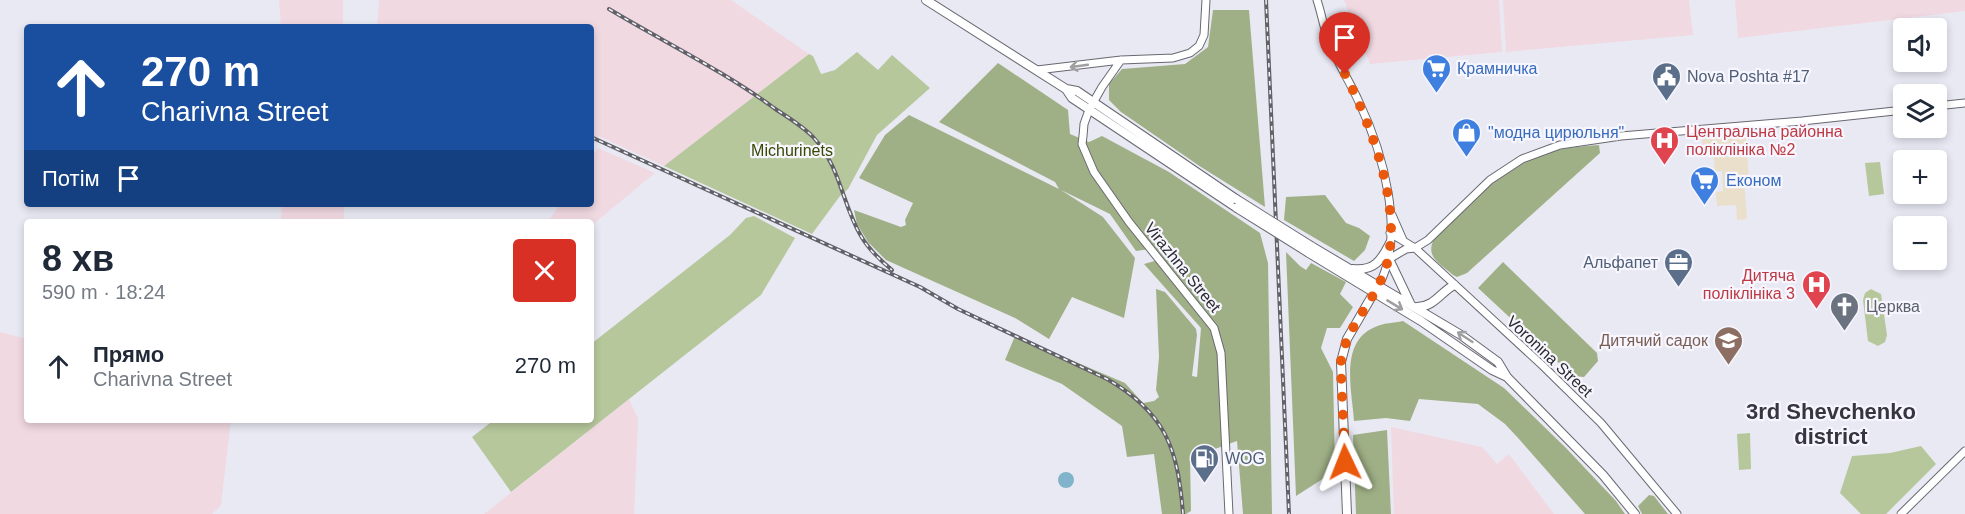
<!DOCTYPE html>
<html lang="uk">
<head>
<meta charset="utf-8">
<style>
	:root { --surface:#fff; --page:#f6f6f7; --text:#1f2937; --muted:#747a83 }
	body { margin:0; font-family:Helvetica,sans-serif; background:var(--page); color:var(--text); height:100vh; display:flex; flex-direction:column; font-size:22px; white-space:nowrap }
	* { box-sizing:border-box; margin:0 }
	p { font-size:20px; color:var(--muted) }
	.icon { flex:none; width:33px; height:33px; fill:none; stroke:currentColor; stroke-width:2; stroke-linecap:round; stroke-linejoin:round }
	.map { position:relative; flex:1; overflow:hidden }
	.drawer { position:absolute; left:24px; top:219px; width:570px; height:204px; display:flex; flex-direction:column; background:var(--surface); border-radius:6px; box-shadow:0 3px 9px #0003 }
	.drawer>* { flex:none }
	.hud { position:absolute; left:24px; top:24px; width:570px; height:183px; border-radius:6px; box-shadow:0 3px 9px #0003; background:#1a4fa0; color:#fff; overflow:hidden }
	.fabs { position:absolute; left:1893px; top:18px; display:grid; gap:12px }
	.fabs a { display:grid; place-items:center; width:54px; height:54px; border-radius:6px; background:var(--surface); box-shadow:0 3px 9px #0003; font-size:30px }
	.pin { position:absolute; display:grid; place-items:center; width:51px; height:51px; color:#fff; margin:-62px -26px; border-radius:50% 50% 50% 0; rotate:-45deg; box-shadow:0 0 6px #0007 }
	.pin .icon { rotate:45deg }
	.me { position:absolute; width:66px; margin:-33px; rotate:358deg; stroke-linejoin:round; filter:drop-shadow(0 0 4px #0008) }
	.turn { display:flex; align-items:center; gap:21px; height:126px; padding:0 18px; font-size:27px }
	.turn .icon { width:78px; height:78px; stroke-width:2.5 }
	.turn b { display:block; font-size:42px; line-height:51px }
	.then { display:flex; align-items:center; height:57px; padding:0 18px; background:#0003; gap:12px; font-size:22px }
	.round { display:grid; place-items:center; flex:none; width:63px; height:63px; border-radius:6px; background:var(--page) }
	.headline { display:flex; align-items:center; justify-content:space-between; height:102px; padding:0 18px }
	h1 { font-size:36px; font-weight:700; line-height:45px }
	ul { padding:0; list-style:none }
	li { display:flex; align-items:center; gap:18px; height:90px; padding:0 18px }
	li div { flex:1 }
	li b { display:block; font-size:22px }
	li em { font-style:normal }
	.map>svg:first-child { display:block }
</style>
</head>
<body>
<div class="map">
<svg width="1965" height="514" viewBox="0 0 1965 514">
	<rect width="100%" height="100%" fill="#e9e9f4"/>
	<path fill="#eadfca" d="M1746,135L1749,180L1744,181L1747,219L1737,220L1736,205L1717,206L1716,192L1723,191L1722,171H1715L1713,152H1703L1702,138Z"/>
	<path fill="#f1d9e2" d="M279,0H343V27H281Z
		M379,0H731L809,54L664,166L599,136L591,148V27H377Z
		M1344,0H1499L1502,52L1370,64Z
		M1503,0H1689L1693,35L1506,52Z
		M1735,0H1965V11L1738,38Z
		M598,148L655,173L591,226V222H548L560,204H591V159Z
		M282,204H344V222H281Z
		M0,332L27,339V420H231L221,505L212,514H0Z
		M629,399L638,419L634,514H484Z
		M1391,427L1482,447L1497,464L1509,454L1554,514H1394Z"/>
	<path fill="#b7c79c" d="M857,52L878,70L892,55L930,88L877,135L848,189L840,196L812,234L664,166L809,54L813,56L821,74L835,70Z
		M1880,162L1884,194L1869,196L1865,163Z
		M754,216L795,238L761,295L511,492L472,437L494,420H591V344L730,235L746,218Z
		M1871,289L1881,294L1887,335L1885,342L1878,346L1868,341L1863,300L1865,293Z
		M1750,433L1751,469L1739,470L1737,434Z
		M1921,446L1936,464L1886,514H1861L1840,493L1852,456L1890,453Z"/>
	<path fill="#a0b086" d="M1213,10H1249L1265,207L1201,167L1121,112L1109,100V84L1122,69L1185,64L1208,47Z
		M998,63L1068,110L1070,134L1089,142L1102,136L1169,172L1260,233L1268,263L1272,514H1243L1237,441L1190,458L1191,511L1186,514H1162L1154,454L1127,457L1122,426L1062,384L1005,360L1015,336L1125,383L1143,403L1154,401L1159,397L1156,390L1159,357L1156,289L1165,292L1196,329L1197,335L1192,376L1197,377L1201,328L1144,264L1158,260L1150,249L1136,251L1110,214L1061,190L1103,217L1135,258L1124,318L1072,297L1049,339L1015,318L886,260L868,242L857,224L854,210L901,227L906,225L905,220L913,203L859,178L885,135L909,115L1059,189L1055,182L939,122Z
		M1599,145L1600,153L1467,273L1457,277L1453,275C1441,264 1426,258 1433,241C1472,202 1502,164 1558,150C1571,147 1586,146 1599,145Z
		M1325,195L1346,223L1359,228L1370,236L1365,250L1354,261L1284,220L1286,197Z
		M1286,252L1300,266L1306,270L1311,263L1346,282L1340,294L1353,307L1340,328H1327L1321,348L1333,372L1335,471L1296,496Z
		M1503,262L1597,353L1598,361L1584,377L1573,376L1478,288Z
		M1403,321L1504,388L1566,448L1616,501L1625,514H1585L1519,439L1505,424L1478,404L1419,399L1410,421L1386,418L1354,421C1352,390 1339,342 1375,327C1383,323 1394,323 1403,321Z
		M1387,430L1391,514H1356L1353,435Z
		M1649,495L1654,496L1668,514H1642L1638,506Z"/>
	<path fill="#81b4ca" d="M1058 480a8 8 0 1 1 16 0a8 8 0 1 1-16 0Z"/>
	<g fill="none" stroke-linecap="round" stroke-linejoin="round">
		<defs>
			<path id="secondary" d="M1317,0C1321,12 1323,24 1327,36C1335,59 1349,80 1359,102C1383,152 1406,234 1379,285
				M1121,60L1102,87L1089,110L1084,124L1083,136L1082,144L1094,172L1129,222L1214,328L1221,353L1229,514
				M1037,70L1121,60L1173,58L1190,53L1199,46L1204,35L1206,0
				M1936,106L1965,103
				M1392,215L1403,240
				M1390,233L1415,248L1543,366L1601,423L1677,514
				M1389,259L1406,249L1415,248L1428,240L1490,180L1522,159L1560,145L1621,136L1802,121L1904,110
				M1901,514L1965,451"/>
			<path id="primary" d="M1347,514L1341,362L1347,339L1376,289"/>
			<path id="highway" d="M926,0L1066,89L1072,98L1237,208
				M1066,89L1077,91L1236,199
				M1311,246L1461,335L1498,362L1507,377L1603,475L1635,514
				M1309,253L1421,321L1492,370L1507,377
				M1389,259L1410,303
				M1353,269C1374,271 1381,261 1390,243
				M1417,307C1434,307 1441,292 1454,285"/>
		</defs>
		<use href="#secondary" stroke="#686871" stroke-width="9"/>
		<use href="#primary" stroke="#686871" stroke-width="10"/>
		<use href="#highway" stroke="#686871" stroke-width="10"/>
		<use href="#secondary" stroke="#fff" stroke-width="7"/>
		<use href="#primary" stroke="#fff" stroke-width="8"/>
		<use href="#highway" stroke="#fff" stroke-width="8"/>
		<defs>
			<path id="rail" d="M1266,0L1289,514
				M609,9C664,42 722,70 774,108C787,117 803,126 814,138C841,168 842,204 861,236C869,250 880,260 892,270
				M591,137L920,287L958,309L1107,379C1166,413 1178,449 1183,514"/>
		</defs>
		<use href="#rail" stroke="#616167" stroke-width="4"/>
		<use href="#rail" stroke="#f7f6ff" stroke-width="1.5" stroke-dasharray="4.5" stroke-linecap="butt"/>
		<defs>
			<path id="highway-bridge" d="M1236,199L1311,246
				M1237,208L1309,253"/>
		</defs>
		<use href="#highway-bridge" stroke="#686871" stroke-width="10" stroke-linecap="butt"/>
		<use href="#highway-bridge" stroke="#fff" stroke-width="8"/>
	</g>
	<defs><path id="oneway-shaft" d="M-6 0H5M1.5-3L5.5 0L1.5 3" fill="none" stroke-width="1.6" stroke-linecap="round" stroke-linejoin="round" transform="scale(1.5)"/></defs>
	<g stroke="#9f9fa1">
		<use href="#oneway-shaft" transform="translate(1079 66) rotate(172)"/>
		<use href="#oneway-shaft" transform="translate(1395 305) rotate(31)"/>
		<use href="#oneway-shaft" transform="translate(1465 337) rotate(-147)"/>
	</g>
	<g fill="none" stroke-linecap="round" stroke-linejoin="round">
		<path stroke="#ea580c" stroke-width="10" stroke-dasharray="0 18" d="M1345,74C1372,127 1409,221 1381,280C1369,307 1345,331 1341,361C1340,371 1342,383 1342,393C1343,416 1344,439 1345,462"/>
	</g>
	<defs>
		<symbol id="supermarket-pin" viewBox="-11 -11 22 30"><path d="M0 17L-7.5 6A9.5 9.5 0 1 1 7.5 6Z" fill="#3f7fe0" stroke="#f7f6ff"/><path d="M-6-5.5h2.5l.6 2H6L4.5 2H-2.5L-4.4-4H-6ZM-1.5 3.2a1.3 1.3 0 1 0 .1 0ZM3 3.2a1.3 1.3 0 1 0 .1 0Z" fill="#fff"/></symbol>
		<symbol id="civic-pin" viewBox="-11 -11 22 30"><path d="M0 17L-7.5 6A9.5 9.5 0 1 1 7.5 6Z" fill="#5c6f8a" stroke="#f7f6ff"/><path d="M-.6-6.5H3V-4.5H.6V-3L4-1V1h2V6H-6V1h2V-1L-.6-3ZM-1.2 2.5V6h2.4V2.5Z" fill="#fff"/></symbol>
		<symbol id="shop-pin" viewBox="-11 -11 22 30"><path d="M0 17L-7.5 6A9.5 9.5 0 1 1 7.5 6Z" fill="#3f7fe0" stroke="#f7f6ff"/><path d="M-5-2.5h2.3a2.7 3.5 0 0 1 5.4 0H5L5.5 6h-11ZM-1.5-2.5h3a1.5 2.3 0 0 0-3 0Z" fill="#fff"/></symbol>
		<symbol id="hospital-pin" viewBox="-11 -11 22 30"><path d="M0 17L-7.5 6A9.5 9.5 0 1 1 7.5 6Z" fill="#e0444e" stroke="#f7f6ff"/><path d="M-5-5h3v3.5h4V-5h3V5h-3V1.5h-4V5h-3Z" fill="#fff"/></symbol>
		<symbol id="office-pin" viewBox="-11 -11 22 30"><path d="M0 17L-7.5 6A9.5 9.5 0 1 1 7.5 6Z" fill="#5c6f8a" stroke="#f7f6ff"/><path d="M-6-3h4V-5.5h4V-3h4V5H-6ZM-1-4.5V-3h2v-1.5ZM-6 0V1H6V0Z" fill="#fff"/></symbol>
		<symbol id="church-pin" viewBox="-11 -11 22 30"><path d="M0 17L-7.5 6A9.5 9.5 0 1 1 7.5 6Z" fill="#6b7280" stroke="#f7f6ff"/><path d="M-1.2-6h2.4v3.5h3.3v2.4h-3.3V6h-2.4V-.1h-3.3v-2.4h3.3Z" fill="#fff"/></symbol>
		<symbol id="school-pin" viewBox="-11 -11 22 30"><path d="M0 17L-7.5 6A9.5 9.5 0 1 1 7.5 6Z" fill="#8d6e63" stroke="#f7f6ff"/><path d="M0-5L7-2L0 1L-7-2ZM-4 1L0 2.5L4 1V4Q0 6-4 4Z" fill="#fff"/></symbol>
		<symbol id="fuel-pin" viewBox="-11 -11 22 30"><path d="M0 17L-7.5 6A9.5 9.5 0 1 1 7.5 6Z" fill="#5c6f8a" stroke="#f7f6ff"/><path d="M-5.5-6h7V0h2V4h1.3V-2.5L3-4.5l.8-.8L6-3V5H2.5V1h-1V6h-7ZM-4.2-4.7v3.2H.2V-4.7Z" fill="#fff"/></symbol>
	</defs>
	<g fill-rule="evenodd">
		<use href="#supermarket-pin" x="1420" y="52" width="33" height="45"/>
		<use href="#civic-pin" x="1650" y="60" width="33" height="45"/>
		<use href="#shop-pin" x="1450" y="116" width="33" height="45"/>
		<use href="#hospital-pin" x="1648" y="124" width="33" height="45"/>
		<use href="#supermarket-pin" x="1688" y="164" width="33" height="45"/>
		<use href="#office-pin" x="1662" y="246" width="33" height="45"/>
		<use href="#hospital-pin" x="1800" y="268" width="33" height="45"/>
		<use href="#church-pin" x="1828" y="290" width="33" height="45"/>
		<use href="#school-pin" x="1712" y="324" width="33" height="45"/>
		<use href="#fuel-pin" x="1188" y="442" width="33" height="45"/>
	</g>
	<g text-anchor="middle" stroke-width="4.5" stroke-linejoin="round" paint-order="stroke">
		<g font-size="16" fill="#366cbe" stroke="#f7f6ff" text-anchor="start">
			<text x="1457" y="74">Крамничка</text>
			<text x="1488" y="138">"модна цирюльня"</text>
			<text x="1726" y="186">Економ</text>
		</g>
		<g font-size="16" fill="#4e5e75" stroke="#f7f6ff" text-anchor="start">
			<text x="1687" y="82">Nova Poshta #17</text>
			<text x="1658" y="268" text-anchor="end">Альфапет</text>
			<text x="1225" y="464">WOG</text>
		</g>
		<g font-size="16" fill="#be3a42" stroke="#f7f6ff" text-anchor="start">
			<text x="1686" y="137">Центральна районна<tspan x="1686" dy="18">поліклініка №2</tspan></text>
			<text x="1795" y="281" text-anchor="end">Дитяча<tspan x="1795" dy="18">поліклініка 3</tspan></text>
		</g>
		<g font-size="16" fill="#354801" stroke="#f7f6ff">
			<text x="792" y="156">Michurinets</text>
		</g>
		<g font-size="16" fill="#2a2a2e" stroke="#f7f6ff">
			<text transform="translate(1183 267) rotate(51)" y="6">Virazhna Street</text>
			<text transform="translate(1550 356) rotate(43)" y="6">Voronina Street</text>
		</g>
		<g font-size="16" fill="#5b616d" stroke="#f7f6ff" text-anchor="start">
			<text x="1866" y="312">Церква</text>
		</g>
		<g font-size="16" fill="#785e54" stroke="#f7f6ff" text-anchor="end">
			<text x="1708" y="346">Дитячий садок</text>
		</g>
		<g font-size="22" font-weight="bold" fill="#37363e" stroke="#f7f6ff">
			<text x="1831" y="419">3rd Shevchenko<tspan x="1831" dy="25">district</tspan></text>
		</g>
	</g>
</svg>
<div class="fabs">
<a><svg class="icon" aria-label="sound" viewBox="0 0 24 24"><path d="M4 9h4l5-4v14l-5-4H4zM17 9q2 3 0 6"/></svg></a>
<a><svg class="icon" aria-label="layers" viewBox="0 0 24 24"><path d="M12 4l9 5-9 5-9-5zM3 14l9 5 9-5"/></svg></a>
<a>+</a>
<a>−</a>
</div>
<div class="pin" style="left:1345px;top:74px;background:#d93025"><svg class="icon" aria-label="arrive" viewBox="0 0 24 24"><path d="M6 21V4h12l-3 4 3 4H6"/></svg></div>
<svg class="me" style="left:1345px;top:462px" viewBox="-20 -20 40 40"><path d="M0-17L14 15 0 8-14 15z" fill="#ea580c" stroke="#fff" stroke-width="4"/></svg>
<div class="hud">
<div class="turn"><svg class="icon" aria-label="ahead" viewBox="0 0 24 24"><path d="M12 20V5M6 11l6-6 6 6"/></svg><div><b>270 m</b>Charivna Street</div></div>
<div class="then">Потім<svg class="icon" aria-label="arrive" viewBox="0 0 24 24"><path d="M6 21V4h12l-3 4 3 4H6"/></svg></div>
</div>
<section class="drawer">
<div class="headline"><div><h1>8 хв</h1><p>590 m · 18:24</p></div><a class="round" style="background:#d93025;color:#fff"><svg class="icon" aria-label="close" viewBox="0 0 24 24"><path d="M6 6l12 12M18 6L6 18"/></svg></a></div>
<ul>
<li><svg class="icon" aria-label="ahead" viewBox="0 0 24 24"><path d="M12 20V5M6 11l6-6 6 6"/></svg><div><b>Прямо</b><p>Charivna Street</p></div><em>270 m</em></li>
</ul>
</section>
</div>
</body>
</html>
